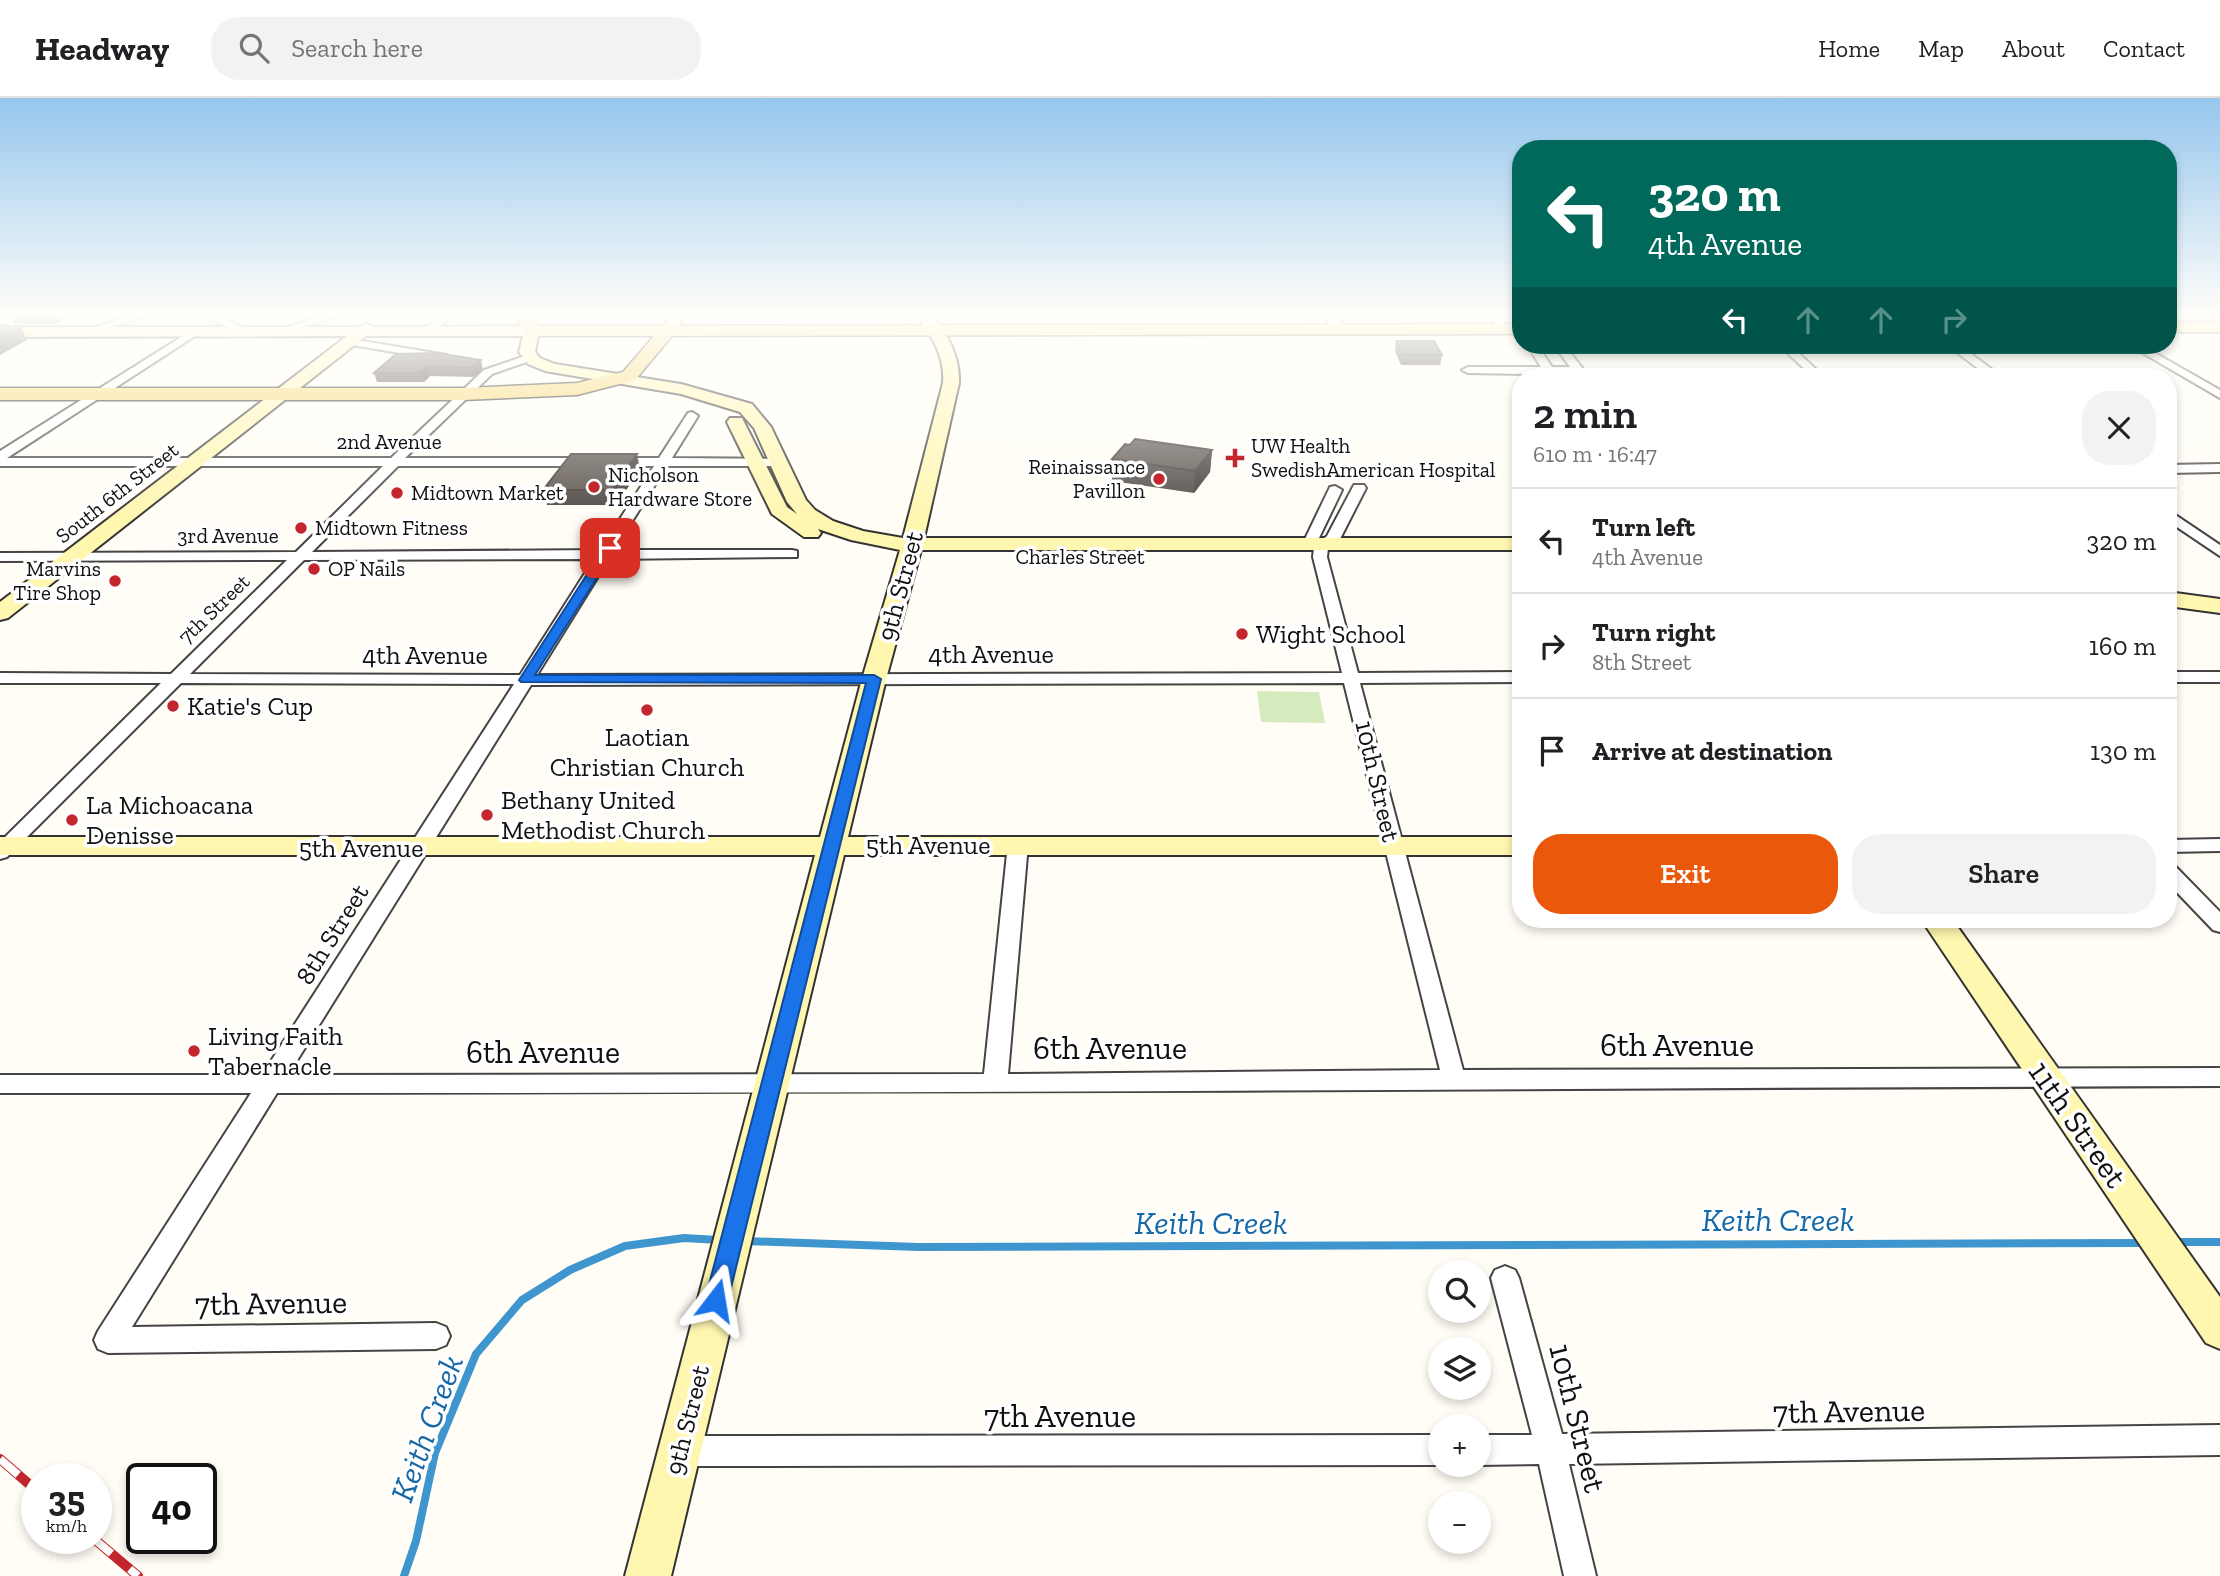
<!DOCTYPE html>
<html lang="en">
<head>
<meta charset="utf-8">
<style>
	:root { --surface:#fff; --page:#f2f2f2; --text:#202124; --muted:#757577; --line:#e0e0e0; --accent:#ea580c }
	body { margin:0; font-family:"Zilla Slab",serif; background:var(--page); color:var(--text); height:100vh; display:flex; flex-direction:column; font-size:26px; white-space:nowrap }
	* { box-sizing:border-box; margin:0 }
	p { font-size:23px; color:var(--muted) }
	.icon { flex:none; width:38px; height:38px; fill:none; stroke:currentColor; stroke-width:2; stroke-linecap:round; stroke-linejoin:round }
	.map { position:relative; flex:1; overflow:hidden }
	.sheet { position:absolute; left:1512px; top:270px; width:665px; height:560px; display:flex; flex-direction:column; background:var(--surface); border-radius:28px; box-shadow:0 4px 10px #0003 }
	.sheet>* { flex:none }
	.hud { position:absolute; left:1512px; top:42px; width:665px; height:214px; border-radius:28px; box-shadow:0 4px 10px #0003; background:#00695c; color:#fff; overflow:hidden }
	.controls { position:absolute; left:1428px; top:1162px; display:grid; gap:14px }
	.controls a { display:grid; place-items:center; width:63px; height:63px; border-radius:50%; background:var(--surface); box-shadow:0 4px 10px #0003; font-size:35px }
	.speed { position:absolute; left:21px; top:1365px; display:flex; gap:14px; font-size:35px; font-weight:700; text-align:center }
	.speed>* { display:grid; place-content:center; width:91px; height:91px; border-radius:50%; background:var(--surface); box-shadow:0 4px 10px #0003; line-height:1 }
	.speed small { font-size:18px; font-weight:400 }
	.speed .limit { border:4px solid #111; border-radius:10px; background:#fff; color:#111 }
	.pin { position:absolute; display:grid; place-items:center; width:60px; height:60px; color:#fff; margin:-30px; border-radius:14px; box-shadow:0 4px 10px #0006 }
	.me { position:absolute; width:77px; margin:-38px; rotate:14deg; stroke-linejoin:round; filter:drop-shadow(0 0 5px #0008) }
	.turn { display:flex; align-items:center; gap:24px; height:147px; padding:0 21px; font-size:32px }
	.turn .icon { width:91px; height:91px; stroke-width:2.5 }
	.turn b { display:block; font-size:49px; line-height:60px }
	.lanes { display:flex; align-items:center; height:66px; padding:0 21px; background:#0003; justify-content:center; gap:35px; direction:ltr }
	.lanes .off { opacity:.35 }
	.round { display:grid; place-items:center; flex:none; width:74px; height:74px; border-radius:28px; background:var(--page) }
	.summary { display:flex; align-items:center; justify-content:space-between; height:119px; padding:0 21px }
	h1 { font-size:42px; font-weight:600; line-height:52px }
	.button { display:flex; gap:14px; margin-top:auto; padding:14px 21px }
	.button a { flex:1; height:80px; border-radius:28px; background:var(--accent); color:#fff; font-size:28px; font-weight:600; line-height:80px; text-align:center }
	.button a+a { background:var(--page); color:var(--text) }
	ul { padding:0; list-style:none }
	li { display:flex; align-items:center; gap:21px; height:105px; padding:0 21px; border-top:2px solid var(--line) }
	li div { flex:1 }
	li b { display:block; font-size:26px }
	li em { font-style:normal }
	header { display:flex; align-items:center; gap:42px; box-sizing:border-box; height:98px; padding:0 35px; background:var(--surface); border-bottom:2px solid var(--line) }
	header strong { font-size:33px }
	nav { display:flex; gap:38px; margin-inline-start:auto; font-size:24px }
	.search { width:490px; height:63px; background:var(--page); display:flex; align-items:center; gap:18px; box-sizing:border-box; padding:0 24px; border-radius:28px; color:var(--muted); font-size:26px }
	.map>svg:first-child { display:block }
</style>
</head>
<body>
<header>
<strong>Headway</strong>
<div class="search"><svg class="icon" aria-label="search" viewBox="0 0 24 24"><circle cx="10" cy="10" r="6"/><path d="M15 15l6 6"/></svg>Search here</div>
<nav><a>Home</a><a>Map</a><a>About</a><a>Contact</a></nav>
</header>
<div class="map">
<svg width="2220" height="1478" viewBox="0 0 2220 1478">
	<rect width="100%" height="100%" fill="#fffdf5"/>
	<path fill="#d5ebbd" d="M1257,593L1319,594L1325,625L1261,624Z"/>
	<g fill="none" stroke-linecap="round" stroke-linejoin="round">
		<path stroke="#3f96cf" stroke-width="8" d="M746,1143L918,1149L2143,1145
			M2174,1144H2220
			M404,1478L416,1443L435,1355L476,1256L522,1202L570,1172L625,1148L684,1140L719,1142"/>
		<defs>
			<path id="street" d="M132,217H149L86,237L81,234Z
				M199,217H214L255,234L246,236Z
				M323,217H340L286,235L277,233Z
				M442,217H453L433,235H425V231Z
				M1490,217H1500L1509,231L1508,233H1500Z
				M194,231L198,232V236L7,360H391L484,272L531,256L536,259L535,261L492,276L405,360H659L688,315L692,314L698,318L672,360L781,361L783,364L777,368H667L614,452H792L797,453V459L609,461L537,577L1342,575L1313,459L1314,449L1305,441L1330,389L1335,388L1342,392L1319,440L1322,442L1327,438L1354,387H1364L1366,390L1340,441L1328,450L1327,459L1358,575L1521,574V584L1360,585L1463,972L2220,970V988C1572,990 925,996 277,995L132,1229L436,1225L446,1229L450,1238L446,1247L436,1251L108,1255L98,1251L94,1242L98,1233L251,995H0V977H262L514,586L181,585L7,759L0,761V744L161,585H0V575L171,576L287,462L0,463V455L296,454L383,368H0V353ZM398,368H654L600,452L312,454ZM594,461L520,577L190,576L304,462ZM1344,585L1440,972L1008,976L1028,746L1025,742H1011L1008,746L984,976L288,977L531,587Z
				M350,241L447,257L452,260L447,263L346,246V242Z
				M1527,247H1537L1552,269H1570L1554,247H1564L1588,277L1468,275L1462,272L1468,269H1541Z
				M1779,247H1790L1823,278H1812Z
				M1947,247H1959L2001,278H1988Z
				M2129,247H2141L2220,292V300Z
				M2220,366V374L2168,375V367Z
				M2168,412L2220,447V458L2168,423Z
				M2168,574H2220V584H2168Z
				M2220,741V753L2168,754V742Z
				M2168,767L2175,768L2220,814V834L2213,832L2168,785Z
				M1505,1168L1515,1172L1519,1180L1562,1336L2220,1327V1357L1569,1366L1596,1478H1564L1539,1366L1479,1367V1337H1532L1491,1180L1495,1172Z
				M1440,1337V1367L679,1368L668,1363L664,1353L668,1343L679,1338Z"/>
			<path id="secondary" d="M671,217H686L672,236H662L659,233Z
				M916,217H931C948,236 960,259 959,285L924,440H1521V452H921L886,581L848,739H1521V757H844L671,1478H625L815,757H0V739H820L862,581L900,452L851,442L818,431L821,435L818,439H804L772,416L727,324L730,320H742L787,409L797,416L787,404L754,330L740,314L681,296L545,273L528,266L519,254L523,238H366L8,520L0,522V504L347,238L0,239V229H359L367,226L374,229L531,228L539,233L535,254L540,260L555,266L681,286L752,306L771,329L806,402L815,412L833,423L863,433L903,440L943,285C945,258 932,238 916,217Z
				M1325,217H1339L1344,231L1342,234H1332Z
				M2168,494L2220,501V515L2168,508Z
				M1921,821H1952L2220,1199V1251L2206,1245Z"/>
			<path id="primary" d="M512,217H532L538,228L1521,226V236L672,238L635,282L577,297L463,302H0V290H463L577,285L623,274L654,238H531L525,237L520,224Z
				M2168,224H2220V234H2168Z"/>
		</defs>
		<use href="#street" stroke="#444" stroke-width="4"/>
		<use href="#secondary" stroke="#333" stroke-width="4"/>
		<use href="#primary" stroke="#222" stroke-width="3"/>
		<use href="#street" fill="#fff" fill-rule="evenodd"/>
		<use href="#secondary" fill="#fff6b0" fill-rule="evenodd"/>
		<use href="#primary" fill="#f9d66b" fill-rule="evenodd"/>
		<defs>
			<path id="rail" d="M0,1361L37,1393
				M93,1440L138,1478"/>
		</defs>
		<use href="#rail" stroke="#c4262e" stroke-width="10"/>
		<use href="#rail" stroke="#fff" stroke-width="8" stroke-dasharray="24" stroke-linecap="butt"/>
	</g>
	<path fill="#4d4742" d="M11,217H61L63,222L55,226H15Z
		M1396,243L1442,257L1440,267H1401L1395,253Z
		M396,256L483,272L473,279L430,278L424,284H377L374,275Z
		M1212,352L1210,374L1194,395L1112,383V361Z
		M640,371L616,407H547L543,392Z"/>
	<path fill="#3f3936" d="M50,217H61L63,222L55,226Z
		M21,229L27,242L0,257V240Z
		M481,262L483,272L473,279L470,270Z
		M427,269L430,278L424,284L421,275Z
		M1212,352L1210,374L1194,395L1195,373Z
		M637,356L640,371L616,407L612,392Z"/>
	<path fill="#5a524d" stroke="#3f3936" stroke-width="2" d="M0,227L21,229L0,240Z
		M1396,243H1434L1442,257H1402Z
		M438,255L481,262L470,270L427,269L421,275H374L396,256Z
		M1135,341L1212,352L1195,373L1112,361L1125,346L1130,347Z
		M571,356H637L612,392H543Z"/>
	<linearGradient id="sky" x2="0" y2="1"><stop stop-color="#95c6ee"/><stop offset="0.51" stop-color="#fffefa"/><stop offset="1" stop-color="#fffefa" stop-opacity="0"/></linearGradient>
	<rect width="2220" height="424" fill="url(#sky)"/>
	<path fill="#1a73e8" stroke="#114b97" stroke-width="2" d="M610,447L616,450L535,577H874L881,581L728,1202L724,1209L716,1212L708,1209L705,1202L866,585L521,584L519,582L604,450Z"/>
	<g fill="#c4262e" stroke="#fff" stroke-width="2.5">
		<path d="M1231.5 349.5h7v7h7v7h-7v7h-7v-7h-7v-7h7z"/>
		<circle cx="1159" cy="381" r="7"/>
		<circle cx="594" cy="389" r="7"/>
		<circle cx="397" cy="395" r="7"/>
		<circle cx="301" cy="430" r="7"/>
		<circle cx="314" cy="471" r="7"/>
		<circle cx="115" cy="483" r="7"/>
		<circle cx="1242" cy="536" r="7"/>
		<circle cx="173" cy="608" r="7"/>
		<circle cx="647" cy="612" r="7"/>
		<circle cx="487" cy="717" r="7"/>
		<circle cx="72" cy="722" r="7"/>
		<circle cx="194" cy="953" r="7"/>
	</g>
	<g text-anchor="middle" stroke-width="7" stroke-linejoin="round" paint-order="stroke">
		<g font-size="21" fill="#111" stroke="#fff">
			<text x="389" y="351">2nd Avenue</text>
			<text transform="translate(117 395) rotate(-38)" y="7">South 6th Street</text>
			<text x="228" y="445">3rd Avenue</text>
			<text x="1080" y="466">Charles Street</text>
			<text transform="translate(214 511) rotate(-44)" y="7">7th Street</text>
		</g>
		<g font-size="21" fill="#111" stroke="#fff" text-anchor="start">
			<text x="1251" y="355">UW Health<tspan x="1251" dy="24">SwedishAmerican Hospital</tspan></text>
			<text x="1145" y="376" text-anchor="end">Reinaissance<tspan x="1145" dy="24">Pavillon</tspan></text>
			<text x="608" y="384">Nicholson<tspan x="608" dy="24">Hardware Store</tspan></text>
			<text x="411" y="402">Midtown Market</text>
			<text x="315" y="437">Midtown Fitness</text>
			<text x="101" y="478" text-anchor="end">Marvins<tspan x="101" dy="24">Tire Shop</tspan></text>
			<text x="328" y="478">OP Nails</text>
		</g>
		<g font-size="26" fill="#111" stroke="#fff">
			<text transform="translate(900 488) rotate(-75)" y="9">9th Street</text>
			<text x="991" y="565">4th Avenue</text>
			<text x="425" y="566">4th Avenue</text>
			<text transform="translate(1378 683) rotate(77)" y="9">10th Street</text>
			<text x="928" y="756">5th Avenue</text>
			<text x="361" y="759">5th Avenue</text>
			<text transform="translate(332 836) rotate(-58)" y="9">8th Street</text>
			<text transform="translate(687 1322) rotate(-76)" y="9">9th Street</text>
		</g>
		<g font-size="26" fill="#111" stroke="#fff" text-anchor="start">
			<text x="1256" y="545">Wight School</text>
			<text x="187" y="617">Katie's Cup</text>
			<text x="647" y="648" text-anchor="middle">Laotian<tspan x="647" dy="30">Christian Church</tspan></text>
			<text x="501" y="711">Bethany United<tspan x="501" dy="30">Methodist Church</tspan></text>
			<text x="86" y="716">La Michoacana<tspan x="86" dy="30">Denisse</tspan></text>
			<text x="208" y="947">Living Faith<tspan x="208" dy="30">Tabernacle</tspan></text>
		</g>
		<g font-size="32" fill="#111" stroke="#fff">
			<text x="1677" y="958">6th Avenue</text>
			<text x="1110" y="961">6th Avenue</text>
			<text x="543" y="965">6th Avenue</text>
			<text transform="translate(2078 1026) rotate(55)" y="11">11th Street</text>
			<text transform="translate(271 1205) rotate(-1)" y="11">7th Avenue</text>
			<text transform="translate(1849 1313) rotate(-1)" y="11">7th Avenue</text>
			<text x="1060" y="1329">7th Avenue</text>
			<text transform="translate(1578 1320) rotate(76)" y="11">10th Street</text>
		</g>
		<g font-size="33" font-style="italic" fill="#1768a6" stroke="#fff">
			<text x="1778" y="1133">Keith Creek</text>
			<text x="1211" y="1136">Keith Creek</text>
			<text transform="translate(426 1330) rotate(-70)" y="12">Keith Creek</text>
		</g>
	</g>
</svg>
<div class="controls">
<a><svg class="icon" aria-label="search" viewBox="0 0 24 24"><circle cx="10" cy="10" r="6"/><path d="M15 15l6 6"/></svg></a>
<a><svg class="icon" aria-label="layers" viewBox="0 0 24 24"><path d="M12 4l9 5-9 5-9-5zM3 14l9 5 9-5"/></svg></a>
<a>+</a>
<a>−</a>
</div>
<div class="speed"><div>35<small>km/h</small></div><div class="limit">40</div></div>
<div class="pin" style="left:610px;top:450px;background:#d93025"><svg class="icon" aria-label="arrive" viewBox="0 0 24 24"><path d="M6 21V4h12l-3 4 3 4H6"/></svg></div>
<svg class="me" style="left:716px;top:1202px" viewBox="-20 -20 40 40"><path d="M0-17L14 15 0 8-14 15z" fill="#1a73e8" stroke="#fff" stroke-width="4"/></svg>
<div class="hud">
<div class="turn"><svg class="icon" aria-label="left" viewBox="0 0 24 24"><path d="M17 20v-9H6M10 6l-5 5 5 5"/></svg><div><b>320 m</b>4th Avenue</div></div>
<div class="lanes"><svg class="icon" aria-label="left" viewBox="0 0 24 24"><path d="M17 20v-9H6M10 6l-5 5 5 5"/></svg><svg class="icon off" aria-label="ahead" viewBox="0 0 24 24"><path d="M12 20V5M6 11l6-6 6 6"/></svg><svg class="icon off" aria-label="ahead" viewBox="0 0 24 24"><path d="M12 20V5M6 11l6-6 6 6"/></svg><svg class="icon off" aria-label="right" viewBox="0 0 24 24"><path d="M7 20v-9h11M14 6l5 5-5 5"/></svg></div>
</div>
<section class="sheet">
<div class="summary"><div><h1>2 min</h1><p>610 m · 16:47</p></div><a class="round"><svg class="icon" aria-label="close" viewBox="0 0 24 24"><path d="M6 6l12 12M18 6L6 18"/></svg></a></div>
<ul>
<li><svg class="icon" aria-label="left" viewBox="0 0 24 24"><path d="M17 20v-9H6M10 6l-5 5 5 5"/></svg><div><b>Turn left</b><p>4th Avenue</p></div><em>320 m</em></li>
<li><svg class="icon" aria-label="right" viewBox="0 0 24 24"><path d="M7 20v-9h11M14 6l5 5-5 5"/></svg><div><b>Turn right</b><p>8th Street</p></div><em>160 m</em></li>
<li><svg class="icon" aria-label="arrive" viewBox="0 0 24 24"><path d="M6 21V4h12l-3 4 3 4H6"/></svg><div><b>Arrive at destination</b></div><em>130 m</em></li>
</ul>
<div class="button"><a>Exit</a><a>Share</a></div>
</section>
</div>
</body>
</html>
